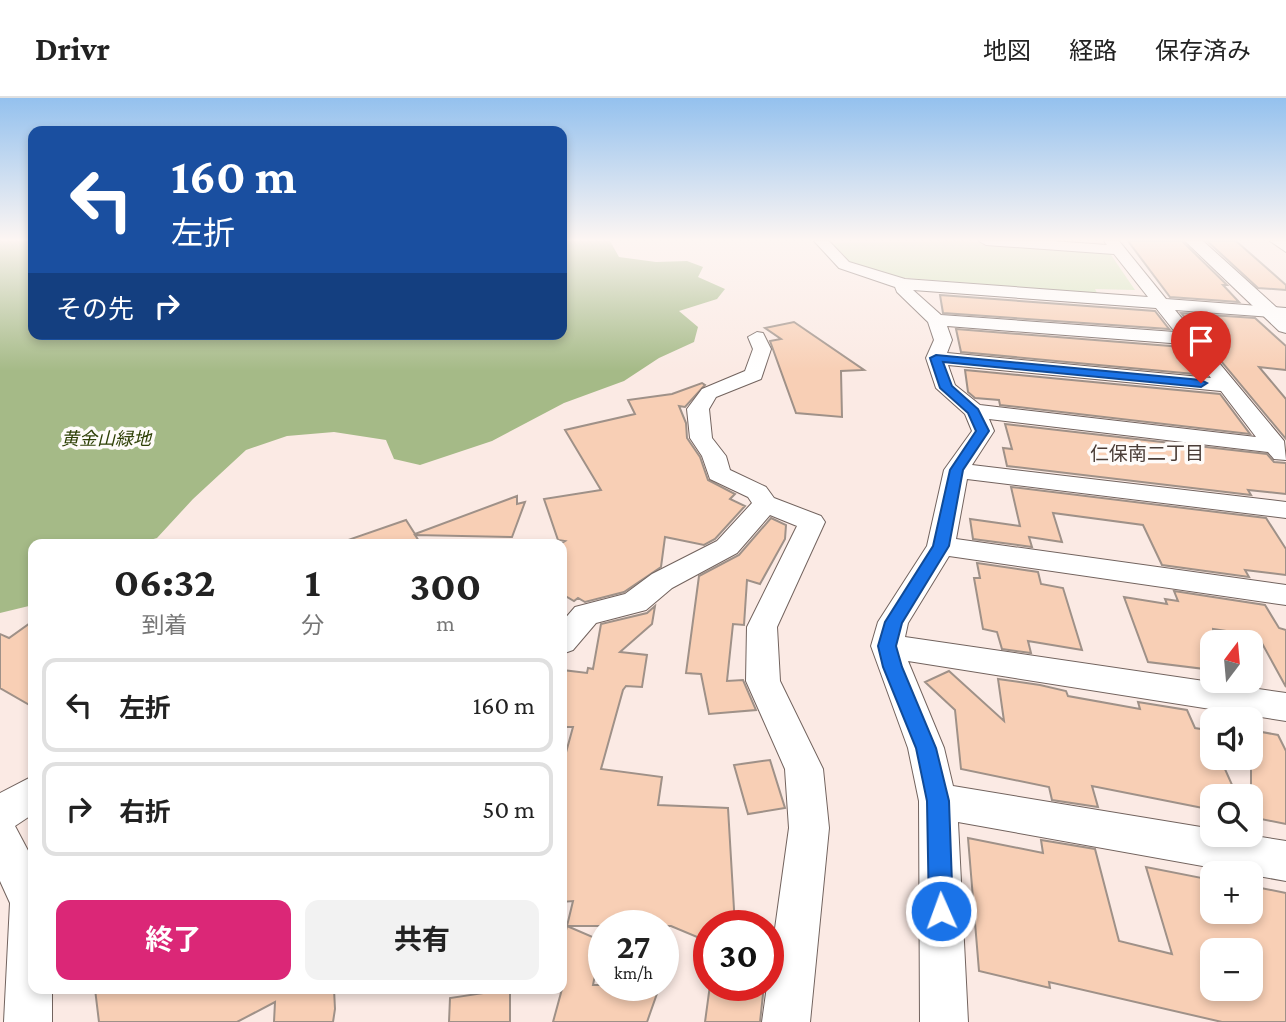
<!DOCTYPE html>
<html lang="ja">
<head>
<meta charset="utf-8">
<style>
	:root { --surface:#fff; --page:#f2f2f2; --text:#222; --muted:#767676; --line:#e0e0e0; --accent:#db2777 }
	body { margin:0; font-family:"Crimson Pro","Noto Sans JP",serif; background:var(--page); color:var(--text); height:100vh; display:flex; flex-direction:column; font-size:26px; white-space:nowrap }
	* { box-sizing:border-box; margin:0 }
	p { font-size:23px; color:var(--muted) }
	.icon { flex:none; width:38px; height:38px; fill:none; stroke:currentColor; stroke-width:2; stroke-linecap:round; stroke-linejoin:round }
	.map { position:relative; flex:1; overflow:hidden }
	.panel { position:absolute; left:28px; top:441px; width:539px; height:455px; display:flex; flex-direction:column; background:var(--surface); border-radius:14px; box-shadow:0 4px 10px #0003 }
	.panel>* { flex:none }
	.hud { position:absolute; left:28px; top:28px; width:539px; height:214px; border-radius:14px; box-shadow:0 4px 10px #0003; background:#1a4fa0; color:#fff; overflow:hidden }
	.needle { width:46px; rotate:16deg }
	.fabs { position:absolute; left:1200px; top:532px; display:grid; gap:14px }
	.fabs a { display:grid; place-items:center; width:63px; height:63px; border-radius:14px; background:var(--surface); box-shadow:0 4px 10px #0003; font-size:35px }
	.speed { position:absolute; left:588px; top:812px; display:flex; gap:14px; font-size:35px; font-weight:700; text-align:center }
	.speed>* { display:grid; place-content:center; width:91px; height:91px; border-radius:50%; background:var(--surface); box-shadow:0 4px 10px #0003; line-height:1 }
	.speed small { font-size:18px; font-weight:400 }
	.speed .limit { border:10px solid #d22; background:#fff; color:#111 }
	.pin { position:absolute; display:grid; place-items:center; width:60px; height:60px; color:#fff; margin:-72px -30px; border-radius:50% 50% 50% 0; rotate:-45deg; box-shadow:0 0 7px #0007 }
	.pin .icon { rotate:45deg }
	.me { position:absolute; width:77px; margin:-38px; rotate:358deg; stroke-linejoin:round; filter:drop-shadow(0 0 5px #0008) }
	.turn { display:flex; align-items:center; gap:24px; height:147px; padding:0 28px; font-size:32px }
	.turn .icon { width:91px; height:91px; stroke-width:2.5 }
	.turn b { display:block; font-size:49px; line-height:60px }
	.then { display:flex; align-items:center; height:66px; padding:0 28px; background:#0003; gap:14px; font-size:26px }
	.eta { display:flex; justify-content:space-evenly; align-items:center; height:119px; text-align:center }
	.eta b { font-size:42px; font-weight:700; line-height:49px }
	.primary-button { display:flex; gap:14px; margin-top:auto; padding:14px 28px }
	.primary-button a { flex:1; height:80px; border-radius:14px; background:var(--accent); color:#fff; font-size:28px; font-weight:700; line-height:80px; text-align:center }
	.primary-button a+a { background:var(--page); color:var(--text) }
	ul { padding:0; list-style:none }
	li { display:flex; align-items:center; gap:21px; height:94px; margin:0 14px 10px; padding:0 14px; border:4px solid var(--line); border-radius:14px }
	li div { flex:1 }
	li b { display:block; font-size:26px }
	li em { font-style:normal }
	header { display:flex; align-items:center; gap:42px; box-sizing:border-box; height:98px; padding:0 35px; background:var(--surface); border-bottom:2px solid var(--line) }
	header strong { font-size:33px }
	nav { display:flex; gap:38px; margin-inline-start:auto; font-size:24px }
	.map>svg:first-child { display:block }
</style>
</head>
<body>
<header>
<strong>Drivr</strong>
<nav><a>地図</a><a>経路</a><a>保存済み</a></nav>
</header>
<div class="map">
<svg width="1286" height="924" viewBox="0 0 1286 924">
	<rect width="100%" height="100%" fill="#fbeae4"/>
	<path fill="#d3e5bb" d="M963,143L1109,154L1135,192L1095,191L1097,195L894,179L847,166L832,147L836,145Z"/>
	<path fill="#a5ba87" d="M0,143H33V236H562V143H610L619,159L656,164L687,163L703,169L698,179L725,191L717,201L679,213L698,229L694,244L659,260L624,283L564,305L492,343L420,367L394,361L386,342L334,334L287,338L246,352L193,401L157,440L136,446H33V507L0,515Z"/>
	<path fill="#f8cfb5" stroke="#9f9188" stroke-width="2" fill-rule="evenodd" d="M1128,143H1182L1227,187H1223L1239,204L1170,199Z
		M1207,143H1236L1286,187V192L1258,190Z
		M940,197L1155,213L1169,231L943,215Z
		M1181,215L1255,220L1286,248V272L1259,269L1286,301V341Z
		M794,224L864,272L841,273L842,319L796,315L770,243L781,241L765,230Z
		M956,231L1183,249L1205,277L961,254Z
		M965,272L1220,296L1250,336L1000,307L999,302L975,300L968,294Z
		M702,285L705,287L685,309L679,308L686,325L687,340L700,359L708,382L735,396L730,401L745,408L715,441L704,447L665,439L661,469L624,494L585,504L578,500L574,503L562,496V445L565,443L558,442L544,401L601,392L565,332L635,316L628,302L672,296Z
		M1005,326L1267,356L1274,364L1286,365V396L1248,392L1251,397L1007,368L1003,350L1012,351Z
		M1011,389L1266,420L1286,451V477L1245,472L1249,479L1162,467L1143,427L1053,415L1062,444L1029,439L1032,449L973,441L970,421L1020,428Z
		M517,398V406L525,404L512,439L415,437L421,446H346L345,443L406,422L415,436Z
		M771,420L786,427L785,441L760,486L747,482L744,527L733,526L727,583L743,582L756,612L709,616L701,576L686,575L699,478L739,457Z
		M977,465L1038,474L1041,486L1063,490L1082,552L1028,543L1031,555L1002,551L997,534L983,531L974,480H980Z
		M1174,493L1265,507L1279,530L1286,532V589L1258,538L1213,531V572L1148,564L1124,499L1167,506L1165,501L1178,503Z
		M655,508L652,526L620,554L647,557L642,589L626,588L623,592L601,671L662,679L658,707L728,710L735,828H709V844L671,828H567L573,803L562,804V669L573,629H562V572L587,575L588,570L593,571L601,526L647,515Z
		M33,523V609L0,590V536L9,540Z
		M949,573L1004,623L998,581L1040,587L1066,593L1068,598L1140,611L1138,604L1187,612L1195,630L1207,632L1213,644V660H1220L1237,698H1213V712L1092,688L1098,709L1052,702L1049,689L961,671L955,612L925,584Z
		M1251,632L1278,637L1286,653V726L1251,719Z
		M770,662L785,710L748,716L734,667Z
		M968,740L1043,755L1041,742L1095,751L1119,843L1172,856L1146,769L1202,780L1213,814H1251V788L1286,795V924H1222L1049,884L1050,890L979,873ZM1213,852H1251V891H1213Z
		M567,828L602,843L593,887H660L647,924H553L562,891V850Z
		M710,887H764L760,924H705Z
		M95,891H334L335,911L333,924H274L275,904L237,924H99Z
		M510,891V924H449L450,900Z"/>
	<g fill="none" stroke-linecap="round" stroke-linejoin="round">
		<defs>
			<path id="minor" d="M814,143H829L849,164L905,181L1148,199L1114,156L986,147L979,143H1052L1107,147L1104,143H1119L1166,201L1286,210V220L1175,212L1284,343L1286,362L1274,361L1268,354L989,321L994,333L972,367L1286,404V420L967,381L956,441L1286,487V507L949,458L908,525L905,539L1286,595V623L908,563L944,650L953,688L1213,731V737H1249L1286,743V783L958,724L968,924H920L919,703L908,650L871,548L878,524L927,448L944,372L972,333L965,316L936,290L926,260L934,242L928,224L897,194L895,189L839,170ZM913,192L1156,210L1175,234L941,217ZM947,228L1184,246L1211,280L947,255L952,242ZM948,267L1221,293L1256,339L980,307L955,287Z
				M1270,143H1286V154Z
				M757,234L763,235L771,251L761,281L716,299L709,311L712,340L726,358L730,372L766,389L774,400L821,418L825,424L777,529L780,583L823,671L829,730L810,924H762L789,730L785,671L746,583L747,529L797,428L770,417L737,455L672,490L646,512L596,525L573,552L562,556V524L575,509L625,496L652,476L717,443L752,405L748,399L710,381L702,358L690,340L687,311L702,291L745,273L753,251L748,239Z
				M33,678V716L15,728L33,762V891H52V924H4L10,805L0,783V695Z"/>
			<path id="tertiary" d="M1185,143H1203L1286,218V235L1279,233Z"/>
		</defs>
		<use href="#minor" stroke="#72635e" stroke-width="2"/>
		<use href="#tertiary" stroke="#72635e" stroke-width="2"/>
		<use href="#minor" fill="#fff" fill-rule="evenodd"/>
		<use href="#tertiary" fill="#fff" fill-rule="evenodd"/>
	</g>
	<linearGradient id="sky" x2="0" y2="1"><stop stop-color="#94c1ee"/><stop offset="0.52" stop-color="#fdf6f3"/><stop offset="1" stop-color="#fdf6f3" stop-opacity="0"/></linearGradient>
	<rect width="1286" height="273" fill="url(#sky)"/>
	<path fill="#1a73e8" stroke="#114b97" stroke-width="2" d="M936,257L1201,282L1207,285L1201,289L943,264L952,288L978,311L989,333L963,372L949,448L902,525L896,548L902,569L936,650L949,703L953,813L950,822L941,826L932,822L929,813L927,703L916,650L883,569L878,548L885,524L933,448L950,372L976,333L968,315L940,290L930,260Z"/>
	<g text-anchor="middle" stroke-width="7" stroke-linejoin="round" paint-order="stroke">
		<g font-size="18" font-style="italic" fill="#2e4006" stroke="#fefbf9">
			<text x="106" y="347">黄金山緑地</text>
		</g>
		<g font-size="19" fill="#4a3d37" stroke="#fefbf9">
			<text x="1147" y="362">仁保南二丁目</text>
		</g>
	</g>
</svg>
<div class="fabs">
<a><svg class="needle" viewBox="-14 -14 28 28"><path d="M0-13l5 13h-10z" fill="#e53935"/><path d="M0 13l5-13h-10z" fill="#767676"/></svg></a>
<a><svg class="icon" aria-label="sound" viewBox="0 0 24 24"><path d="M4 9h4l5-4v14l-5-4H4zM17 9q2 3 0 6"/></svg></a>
<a><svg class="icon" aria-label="search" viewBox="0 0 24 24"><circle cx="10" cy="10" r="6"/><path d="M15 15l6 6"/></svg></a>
<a>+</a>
<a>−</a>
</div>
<div class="speed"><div>27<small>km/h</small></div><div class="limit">30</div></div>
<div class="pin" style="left:1201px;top:285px;background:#d93025"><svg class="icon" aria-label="arrive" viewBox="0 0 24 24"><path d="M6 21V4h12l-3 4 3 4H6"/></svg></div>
<svg class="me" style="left:941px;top:813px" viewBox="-20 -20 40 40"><circle r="17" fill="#1a73e8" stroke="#fff" stroke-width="3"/><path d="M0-11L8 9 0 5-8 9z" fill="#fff"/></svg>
<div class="hud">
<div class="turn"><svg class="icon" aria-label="left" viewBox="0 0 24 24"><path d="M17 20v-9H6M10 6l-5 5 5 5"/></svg><div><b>160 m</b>左折</div></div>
<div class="then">その先<svg class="icon" aria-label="right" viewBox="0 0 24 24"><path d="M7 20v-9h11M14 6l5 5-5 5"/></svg></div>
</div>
<section class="panel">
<div class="eta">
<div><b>06:32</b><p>到着</p></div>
<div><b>1</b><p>分</p></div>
<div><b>300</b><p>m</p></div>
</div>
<ul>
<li><svg class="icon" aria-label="left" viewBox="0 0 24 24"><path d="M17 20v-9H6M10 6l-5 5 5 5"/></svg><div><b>左折</b></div><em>160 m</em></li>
<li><svg class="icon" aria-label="right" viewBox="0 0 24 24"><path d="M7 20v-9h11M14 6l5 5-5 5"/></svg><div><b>右折</b></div><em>50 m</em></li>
</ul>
<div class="primary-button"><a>終了</a><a>共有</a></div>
</section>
</div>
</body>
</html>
